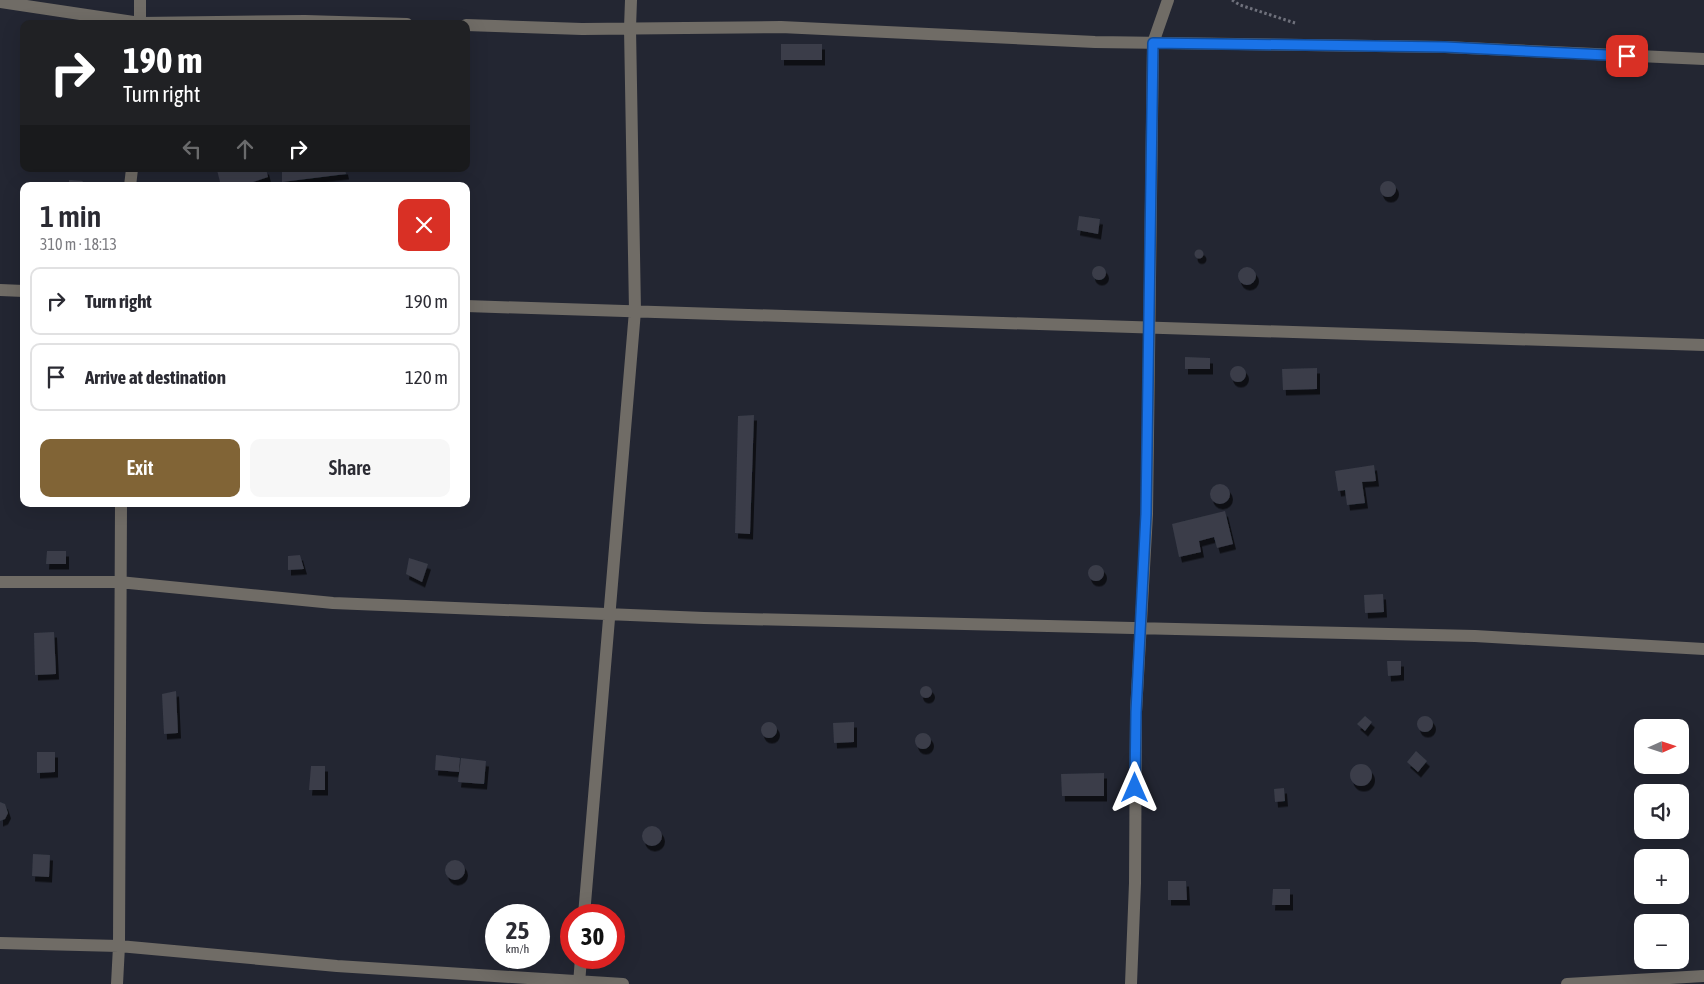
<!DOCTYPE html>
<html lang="en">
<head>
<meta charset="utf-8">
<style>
	:root { --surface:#fff; --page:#f7f7f7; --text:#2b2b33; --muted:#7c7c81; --line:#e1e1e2; --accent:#816436 }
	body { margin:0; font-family:"Asap Condensed",sans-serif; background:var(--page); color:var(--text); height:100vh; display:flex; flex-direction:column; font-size:19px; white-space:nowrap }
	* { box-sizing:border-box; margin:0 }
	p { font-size:16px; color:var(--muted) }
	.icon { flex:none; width:28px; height:28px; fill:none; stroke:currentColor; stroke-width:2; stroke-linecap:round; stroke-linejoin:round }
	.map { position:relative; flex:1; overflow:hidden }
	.details { position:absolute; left:20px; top:182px; width:450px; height:325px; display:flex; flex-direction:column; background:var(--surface); border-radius:10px; box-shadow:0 5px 20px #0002 }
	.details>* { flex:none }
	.guide { position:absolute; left:20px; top:20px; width:450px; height:152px; border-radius:10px; box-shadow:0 5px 20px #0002; background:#202124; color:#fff; overflow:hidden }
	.needle { width:32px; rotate:87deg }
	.tools { position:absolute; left:1634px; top:719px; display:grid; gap:10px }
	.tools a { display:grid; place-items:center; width:55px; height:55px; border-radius:10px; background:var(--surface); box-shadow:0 5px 20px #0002; font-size:25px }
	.speed { position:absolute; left:485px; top:904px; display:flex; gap:10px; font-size:25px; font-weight:700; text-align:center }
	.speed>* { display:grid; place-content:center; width:65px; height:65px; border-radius:50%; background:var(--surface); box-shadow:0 5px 20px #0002; line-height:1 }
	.speed small { font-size:12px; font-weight:400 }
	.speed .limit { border:8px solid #d22; background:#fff; color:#111 }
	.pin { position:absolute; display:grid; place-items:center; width:42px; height:42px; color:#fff; margin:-21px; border-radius:10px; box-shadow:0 2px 8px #0006 }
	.me { position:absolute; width:55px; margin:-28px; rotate:0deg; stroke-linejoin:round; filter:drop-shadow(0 0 4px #0008) }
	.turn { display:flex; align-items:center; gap:18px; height:105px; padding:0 20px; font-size:22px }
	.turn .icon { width:65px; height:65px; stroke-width:2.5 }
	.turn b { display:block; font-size:35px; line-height:42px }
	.lanes { display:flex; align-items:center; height:48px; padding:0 20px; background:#0003; justify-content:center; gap:25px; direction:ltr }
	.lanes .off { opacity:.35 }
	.round { display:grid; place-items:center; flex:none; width:52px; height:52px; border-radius:10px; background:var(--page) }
	.summary { display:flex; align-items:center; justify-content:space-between; height:85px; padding:0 20px }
	h1 { font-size:30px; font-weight:600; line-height:38px }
	.button { display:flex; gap:10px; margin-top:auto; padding:10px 20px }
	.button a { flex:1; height:58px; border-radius:10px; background:var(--accent); color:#fff; font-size:20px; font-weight:600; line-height:58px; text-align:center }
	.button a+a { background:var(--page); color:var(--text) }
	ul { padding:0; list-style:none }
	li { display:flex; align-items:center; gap:15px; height:68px; margin:0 10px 8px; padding:0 10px; border:2px solid var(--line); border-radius:10px }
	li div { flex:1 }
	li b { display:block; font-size:19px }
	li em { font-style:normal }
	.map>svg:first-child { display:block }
</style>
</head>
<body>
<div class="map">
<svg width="1704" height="984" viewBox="0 0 1704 984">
	<defs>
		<filter id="shadow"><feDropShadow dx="3" dy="5.5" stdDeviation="0" flood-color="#0009"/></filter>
	</defs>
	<rect width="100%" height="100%" fill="#232632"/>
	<path fill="#3a3d49" filter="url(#shadow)" d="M781,44H822V60H781Z
		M222,169H266L268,177L241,186H221L217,170Z
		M282,169H345L346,174L282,182Z
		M69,180L83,181L80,186H69Z
		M1380 189a8 8 0 1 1 16 0a8 8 0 1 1-16 0Z
		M1079,216L1100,219L1098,234L1077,230Z
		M1194.5 254a4.5 4.5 0 1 1 9 0a4.5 4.5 0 1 1-9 0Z
		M1092 273a7 7 0 1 1 14 0a7 7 0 1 1-14 0Z
		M1238 276a9 9 0 1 1 18 0a9 9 0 1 1-18 0Z
		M1185,357L1210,358V369H1185Z
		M1230 374a8 8 0 1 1 16 0a8 8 0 1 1-16 0Z
		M1317,368V389L1283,390L1282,369Z
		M754,415L750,534L735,533L738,416Z
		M1374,465L1376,481L1362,482L1365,503L1347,505L1345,490L1338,491L1335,471Z
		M1210 494a10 10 0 1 1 20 0a10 10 0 1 1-20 0Z
		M1225,511L1233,544L1217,548L1214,537L1199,541L1201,552L1179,557L1172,524Z
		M47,551H66V564H46Z
		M300,555L304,569L288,570V556Z
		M409,558L428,564L422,582L406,574Z
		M1088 573a8 8 0 1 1 16 0a8 8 0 1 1-16 0Z
		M1383,594L1384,612L1365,613L1364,595Z
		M54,632L56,674L35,675L34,633Z
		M1387,661H1401V675L1388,676Z
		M920 692a6 6 0 1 1 12 0a6 6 0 1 1-12 0Z
		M176,691L178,733L164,734L162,694Z
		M1417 724a8 8 0 1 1 16 0a8 8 0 1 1-16 0Z
		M1365,716L1372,722L1365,731L1357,724Z
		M761 730a8 8 0 1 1 16 0a8 8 0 1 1-16 0Z
		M854,722V742L834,743L833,723Z
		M915 741a8 8 0 1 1 16 0a8 8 0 1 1-16 0Z
		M1416,751L1427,761L1418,772L1407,762Z
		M37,752H55V772L37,773Z
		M436,755L460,758L459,772L435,770Z
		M461,758L486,761L484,784L458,782Z
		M1350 775a11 11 0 1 1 22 0a11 11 0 1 1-22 0Z
		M311,766H325V790H309Z
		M1104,773V796H1062L1061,774Z
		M1284,788L1285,801L1275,802L1274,789Z
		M0,802L5,804L8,813L5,819L0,821Z
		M642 836a10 10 0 1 1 20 0a10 10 0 1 1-20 0Z
		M33,854L50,855L49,877L32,876Z
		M445 870a10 10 0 1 1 20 0a10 10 0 1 1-20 0Z
		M1168,881H1186L1187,900H1168Z
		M1273,889H1290V905H1272Z"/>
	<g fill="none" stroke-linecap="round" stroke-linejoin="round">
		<path stroke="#6f717c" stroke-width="3" stroke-dasharray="2.5 2.5" stroke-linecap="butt" d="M1232,0L1240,5L1295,23"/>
		<path stroke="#706c66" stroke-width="12" d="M0,2L140,23L305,21L407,24
			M140,24V0
			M466,25L582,29L781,27L1095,42L1445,47L1704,59
			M130,186L132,169
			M0,290L24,291
			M466,306L1704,345
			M0,582H119L333,603L704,618L1475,636L1704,649
			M584,915L635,311L630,28L631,0
			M0,943L119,946L337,966L623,984
			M117,984L119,946L121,504
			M579,984L581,958
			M1131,984L1135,883L1136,712L1147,514L1153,43L1168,0
			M1567,984L1704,976"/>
	</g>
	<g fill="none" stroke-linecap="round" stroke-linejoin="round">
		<defs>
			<path id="route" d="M1135,788L1136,712L1146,514L1153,43L1445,47L1627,56"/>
		</defs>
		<use href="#route" stroke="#114b97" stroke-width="12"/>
		<use href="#route" stroke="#1a73e8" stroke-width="9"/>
	</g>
</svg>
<div class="tools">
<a><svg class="needle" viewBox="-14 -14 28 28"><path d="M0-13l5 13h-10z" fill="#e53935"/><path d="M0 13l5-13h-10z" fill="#7c7c81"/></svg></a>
<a><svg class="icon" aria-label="sound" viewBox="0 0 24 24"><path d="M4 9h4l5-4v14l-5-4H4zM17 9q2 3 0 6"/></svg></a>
<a>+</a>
<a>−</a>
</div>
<div class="speed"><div>25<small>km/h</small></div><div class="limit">30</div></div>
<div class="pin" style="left:1627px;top:56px;background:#d93025"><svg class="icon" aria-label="arrive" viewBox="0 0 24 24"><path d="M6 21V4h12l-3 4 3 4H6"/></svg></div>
<svg class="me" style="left:1135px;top:788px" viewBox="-20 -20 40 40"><path d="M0-17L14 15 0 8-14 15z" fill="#1a73e8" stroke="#fff" stroke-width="4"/></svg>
<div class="guide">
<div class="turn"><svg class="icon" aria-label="right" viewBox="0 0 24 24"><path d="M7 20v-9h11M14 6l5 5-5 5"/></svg><div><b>190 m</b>Turn right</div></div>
<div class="lanes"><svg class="icon off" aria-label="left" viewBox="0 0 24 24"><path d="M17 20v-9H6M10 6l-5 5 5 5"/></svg><svg class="icon off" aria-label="ahead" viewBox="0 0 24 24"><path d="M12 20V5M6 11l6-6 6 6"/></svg><svg class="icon" aria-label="right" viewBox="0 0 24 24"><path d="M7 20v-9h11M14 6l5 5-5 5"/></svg></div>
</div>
<section class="details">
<div class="summary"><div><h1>1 min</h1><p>310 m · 18:13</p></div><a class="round" style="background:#d93025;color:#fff"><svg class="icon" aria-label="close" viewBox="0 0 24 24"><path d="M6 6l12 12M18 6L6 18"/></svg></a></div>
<ul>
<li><svg class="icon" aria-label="right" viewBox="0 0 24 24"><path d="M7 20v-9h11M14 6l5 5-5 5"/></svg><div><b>Turn right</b></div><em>190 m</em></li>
<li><svg class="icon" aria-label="arrive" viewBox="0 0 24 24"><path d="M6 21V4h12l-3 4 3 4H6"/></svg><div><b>Arrive at destination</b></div><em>120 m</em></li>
</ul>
<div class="button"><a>Exit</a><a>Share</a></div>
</section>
</div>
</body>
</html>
